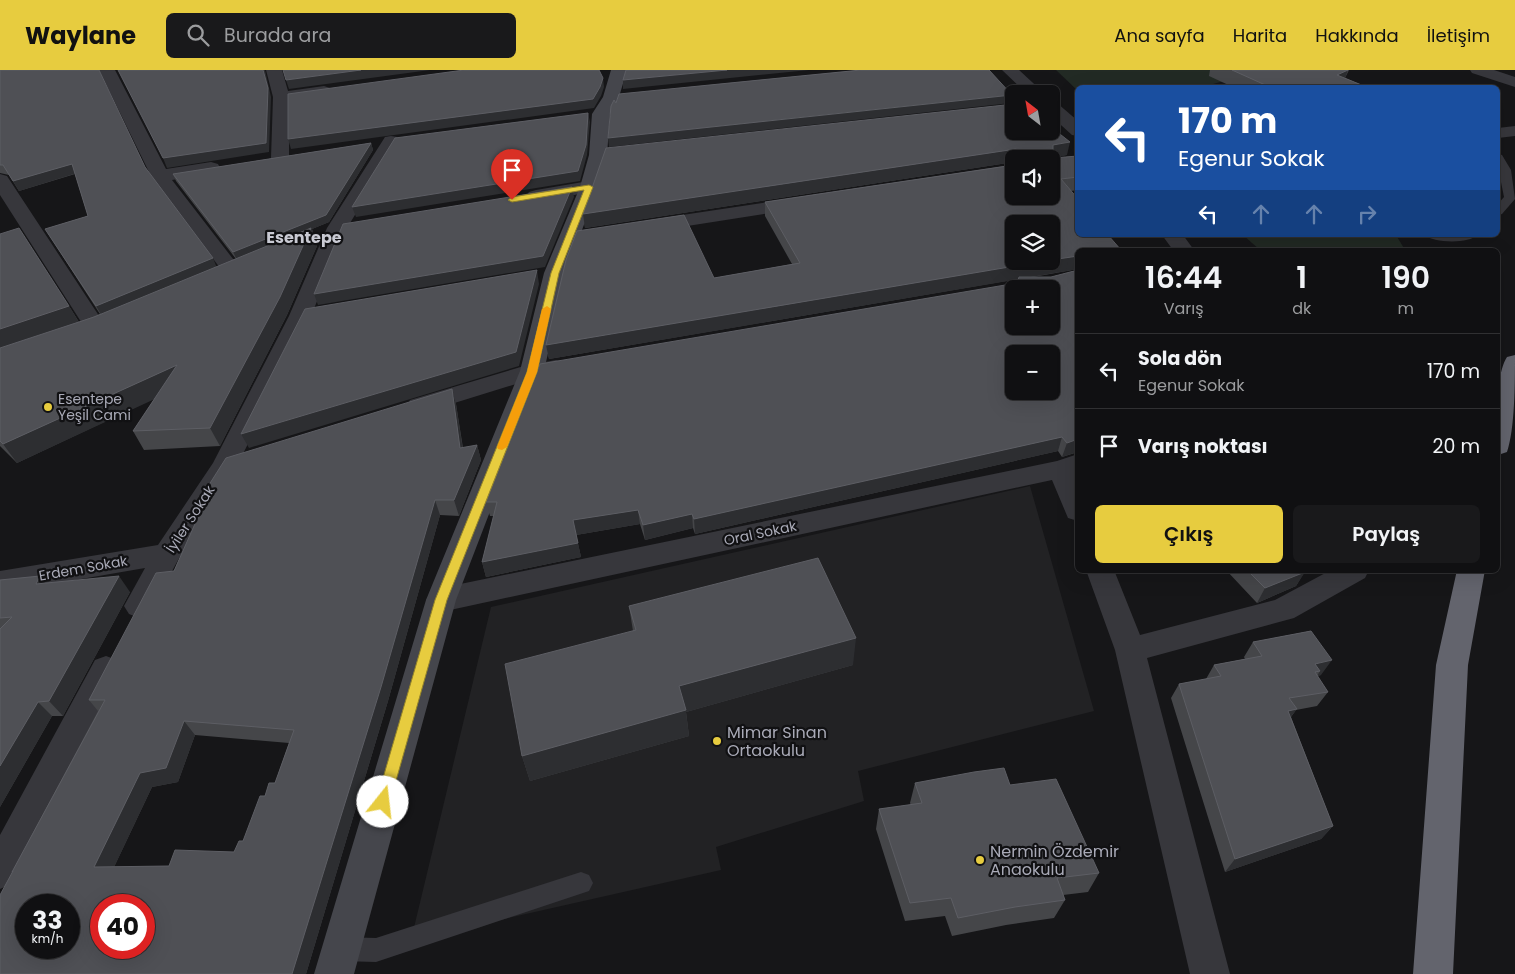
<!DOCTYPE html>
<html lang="tr">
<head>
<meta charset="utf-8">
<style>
	:root { --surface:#101012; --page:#19191b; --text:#f1f3f6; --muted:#9c9d9f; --line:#303032; --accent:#e7cc3f }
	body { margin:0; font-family:Poppins,sans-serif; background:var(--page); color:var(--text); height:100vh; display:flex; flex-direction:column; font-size:19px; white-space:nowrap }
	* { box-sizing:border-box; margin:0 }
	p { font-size:16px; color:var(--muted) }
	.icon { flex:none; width:28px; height:28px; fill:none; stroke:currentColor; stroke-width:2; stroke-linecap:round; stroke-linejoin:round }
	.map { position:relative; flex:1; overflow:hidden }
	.details { position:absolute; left:1075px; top:178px; width:425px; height:325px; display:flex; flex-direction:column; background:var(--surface); border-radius:8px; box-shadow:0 5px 20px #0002,0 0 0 1px var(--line) }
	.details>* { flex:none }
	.banner { position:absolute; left:1075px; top:15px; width:425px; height:152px; border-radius:8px; box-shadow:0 5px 20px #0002,0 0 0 1px var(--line); background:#1a4fa0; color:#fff; overflow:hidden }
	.needle { width:32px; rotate:329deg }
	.buttons { position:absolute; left:1005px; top:15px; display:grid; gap:10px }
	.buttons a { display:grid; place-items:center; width:55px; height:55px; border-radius:8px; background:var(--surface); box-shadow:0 5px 20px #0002,0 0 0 1px var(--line); font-size:25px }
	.speed { position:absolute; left:15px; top:824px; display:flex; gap:10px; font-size:25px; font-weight:700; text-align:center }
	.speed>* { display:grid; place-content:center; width:65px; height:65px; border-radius:50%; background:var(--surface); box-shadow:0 5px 20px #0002,0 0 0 1px var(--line); line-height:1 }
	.speed small { font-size:12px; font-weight:400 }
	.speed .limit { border:8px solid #d22; background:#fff; color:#111 }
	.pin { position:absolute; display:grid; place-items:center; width:42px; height:42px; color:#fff; margin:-51px -21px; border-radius:50% 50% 50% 0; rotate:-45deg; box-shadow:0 0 5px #0007 }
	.pin .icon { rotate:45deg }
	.me { position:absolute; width:55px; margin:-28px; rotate:16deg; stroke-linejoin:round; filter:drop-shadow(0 0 4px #0008) }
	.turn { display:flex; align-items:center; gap:18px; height:105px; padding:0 20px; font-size:22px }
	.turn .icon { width:65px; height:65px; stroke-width:2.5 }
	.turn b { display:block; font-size:35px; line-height:42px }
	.lanes { display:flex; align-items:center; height:48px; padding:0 20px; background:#0003; justify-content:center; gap:25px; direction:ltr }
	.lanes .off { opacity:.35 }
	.eta { display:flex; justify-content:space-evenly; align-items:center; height:85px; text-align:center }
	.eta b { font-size:30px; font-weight:600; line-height:35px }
	.button { display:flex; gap:10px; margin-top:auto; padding:10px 20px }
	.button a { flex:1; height:58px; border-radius:8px; background:var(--accent); color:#111; font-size:20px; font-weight:600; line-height:58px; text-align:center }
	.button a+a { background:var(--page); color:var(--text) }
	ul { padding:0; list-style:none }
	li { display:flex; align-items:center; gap:15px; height:75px; padding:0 20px; border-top:1px solid var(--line) }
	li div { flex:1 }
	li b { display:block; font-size:19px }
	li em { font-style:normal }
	header { display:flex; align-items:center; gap:30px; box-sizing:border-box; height:70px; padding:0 25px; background:var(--accent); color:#111 }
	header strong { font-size:24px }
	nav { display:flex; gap:28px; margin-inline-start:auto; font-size:18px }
	.search { width:350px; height:45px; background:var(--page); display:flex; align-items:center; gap:12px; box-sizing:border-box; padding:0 18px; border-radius:8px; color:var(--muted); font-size:19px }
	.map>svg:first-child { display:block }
</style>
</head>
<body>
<header>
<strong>Waylane</strong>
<div class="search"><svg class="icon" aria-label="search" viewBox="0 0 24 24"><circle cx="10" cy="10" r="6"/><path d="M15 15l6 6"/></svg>Burada ara</div>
<nav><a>Ana sayfa</a><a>Harita</a><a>Hakkında</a><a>İletişim</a></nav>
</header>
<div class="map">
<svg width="1515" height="904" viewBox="0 0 1515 904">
	<rect width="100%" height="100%" fill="#161618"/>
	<path fill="#222224" d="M1030,416L1094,641L858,701L864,731L716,777L721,800L411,870L491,537Z"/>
	<path fill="#222a24" d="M1056,0H1265L1213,14L1218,17L1078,18L1077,20Z
		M1243,165H1396L1405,180H1260Z"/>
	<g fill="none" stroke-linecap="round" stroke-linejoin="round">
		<path fill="#37373c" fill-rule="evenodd" d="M1498,84L1502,85L1511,100L1515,129L1502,144L1498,145V134L1504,127L1498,97Z
			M1425,165H1477C1470,174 1432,173 1425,165Z
			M581,802L589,805L593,813L589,821L376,892L341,891L332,888L329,879L332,870L341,867L376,868Z"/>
		<path fill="#37373c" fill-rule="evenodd" d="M99,0H115L166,99L211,92L218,94L220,98L218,102L172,110L240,198L244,202L240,206L233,208L226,206L151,106Z
			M266,0H282L288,21L324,16L330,18L332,21L330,24L289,31V88L286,92L280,93L274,92L271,88L273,27Z
			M1002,0H1019L1045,24H1027Z
			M1470,0H1494L1515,7V17L1472,3Z
			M1051,32L1057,33L1078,51V66L1072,65L1051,46Z
			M1515,56V66L1498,68V58Z
			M391,66L397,67L400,71L347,158L311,246L237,396L178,490L149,544L139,548L129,544L124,536L145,498L0,523V501L158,475L213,393L289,246L327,158L385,67Z
			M0,104L7,106L107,258L104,263L96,265L88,263L85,258L0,125Z
			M589,111L596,113L598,117L596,121L536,132L529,130L526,126L529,122L536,120Z
			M802,127L809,129L812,133L809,137L649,162L642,160L639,156L642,152L649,150Z
			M1162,165H1183L1194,180H1173Z
			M556,290L564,292L568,297L564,302L535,308L419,344L410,342L407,336L410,330L524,296Z
			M1078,384V403H1076L1078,451L1068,448L1052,410L441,542L431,538L426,530L431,522L441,518L1057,391Z
			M1086,500H1114L1140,565L1275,530L1331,500H1369L1365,508L1294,548L1147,588L1230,904H1190L1115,580Z
			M106,586L117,590L122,599L13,813L0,819V765L95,590Z"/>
		<path fill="#45464c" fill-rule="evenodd" d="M611,0H627L619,27L610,44L607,85L598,117L566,203L544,301L456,530L354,904H314L426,530L520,301L544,203L580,117L589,85L592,44L603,27Z"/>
		<path fill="#63646d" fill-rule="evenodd" d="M1515,285C1515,312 1515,359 1507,382L1498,385C1495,363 1495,305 1507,287Z
			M1457,500H1485L1468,595L1453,904H1413L1436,595Z"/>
	</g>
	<path fill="#454649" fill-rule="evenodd" d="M0,0L145,97L216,197L236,189L176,111L173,104L371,73L373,80L329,152L312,159L317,176L287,245L220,376L144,380L133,361L155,328L17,393L0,376V164L69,236L79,252L100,244L45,159L88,146L75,104L19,121L9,105L0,103Z
		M1210,0H1349L1345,8L1364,16L1363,18H1235L1209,6Z
		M1014,34L1067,85L1053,87V88L1078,86V120L1071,121L1078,180V199L1033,207H1051L1078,200V382L1062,387L1058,381L695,464L693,458L645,470L640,454L576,465L581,487L486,507L482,492L494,446H490L486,432L1017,213L1018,209L549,289L546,275L714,208L792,194L765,146V132L1051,89H1014V92L585,158L583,144Z
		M452,319L456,334L463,378L477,375L481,390L459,446L440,445L388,631L306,904H0L13,802H12L98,641L89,630L174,501L209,422L207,418ZM195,665L289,673L275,713L265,726L243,771L234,782L169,796L114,797L152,717L178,712Z
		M1226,500H1307L1305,501L1296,516L1257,533Z
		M0,510L130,522L63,646H52L0,737Z
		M629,536L853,595L686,642L689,666L530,711L522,686L633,561Z
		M1311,561L1321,605L1317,606L1328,622L1317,636L1296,640L1291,647L1333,756L1321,769L1225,802L1171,628L1179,614L1206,609L1214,595L1245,589L1244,587L1253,572Z
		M915,713L1010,715L1099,803L1088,822L1063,825L1065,830L1054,848L1006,855L952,866L945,846L905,851L876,759L879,739L911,735L910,733Z"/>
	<path fill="#2d2e31" d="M263,0H265L271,27L269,82L167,98L163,88Z
		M361,0H430L289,19L286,10Z
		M727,0H809L623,19V10Z
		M1348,0L1343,14L1337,5Z
		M603,8L604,17L601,26L594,38L291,79L288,69Z
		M1012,25L1011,33L609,77L608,68Z
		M588,43L590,52L587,85L580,111L356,147L352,137Z
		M1070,72L1067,85L1050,88L1053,75Z
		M371,73L373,80L329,152L312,159L317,176L287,245L220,376L210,358L237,190L233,182Z
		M1016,79L1014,92L585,158L583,144Z
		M72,94L77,103L19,121L13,111Z
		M572,117L574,127L545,197L318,235L314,224Z
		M1078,186V199L549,289L546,275L1045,191H1051V190Z
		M213,188L217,198L102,246L96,236Z
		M537,200L539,214L519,296L249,378L241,364Z
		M69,236L80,254L0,282V259Z
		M177,295L187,314L17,393L3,374Z
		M452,319L456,334L465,394L460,378Z
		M1062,367L1058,381L695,464L694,449Z
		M1078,369L1077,382L1062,387L1067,373Z
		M477,375L481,390L459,446L454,430Z
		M435,430L440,445L388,631L306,904H292Z
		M638,440L640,454L576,465L573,450Z
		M692,444L693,458L645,470L643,455Z
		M578,473L581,487L486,507L482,492Z
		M1295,500H1307L1303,502H1305L1296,516L1257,533L1265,518Z
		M40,506L52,521L36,514Z
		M119,506L130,522L63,646L49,631Z
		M856,568L853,595L686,642L689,666L530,711L522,686L679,616Z
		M1332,590L1321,605L1317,606L1320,601L1315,594Z
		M38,632L52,646L0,737V696Z
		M1297,639L1286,653L1288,641Z
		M184,651L195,665L178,712L152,717L108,810L94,797L140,703Z
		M1333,756L1321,769L1225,802L1235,789Z"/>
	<path fill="#4f5055" stroke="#5d5e64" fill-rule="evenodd" d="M0,0H99L145,97L213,188L96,236L45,159L88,146L72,94L13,111L3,95H0Z
		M118,0H263L268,18L266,73L163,88Z
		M283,0H361L286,10Z
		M464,0H599L603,8L600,17L593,29L288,69V24Z
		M626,0H727L623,10Z
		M861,0H989L1012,25L608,68L611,36L614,30L616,33L619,24Z
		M1232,0H1348L1337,5L1364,16L1358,18H1272Z
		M1014,34V61H1051V57L1070,72L1053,75V88L1078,86V107L1061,109L1078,129V165H1108L1121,180H1078V186L1051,190V154H1014V191H1045L546,275L566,190L577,161L684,145L714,208L800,193L765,132L1014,95V126H1051V89H1019V81L1016,79L583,144L606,78Z
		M588,43L586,75L578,101L352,137L395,68Z
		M371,73L326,145L233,182L173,104Z
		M572,117L543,186L314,224L343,154Z
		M19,158L69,236L0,259V164Z
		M311,158L280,227L210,358L133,361L177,295L3,374L0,371V278L94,247Z
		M537,200L516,282L241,364L305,239Z
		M1078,200V369L1067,373L1062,367L694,449L692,444L643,455L638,440L573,450L578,473L482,492L497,432H486L540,294L1017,213L1019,207H1051ZM1014,219H1051V256H1014ZM1014,284H1051V321H1014Z
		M452,319L460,378L477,375L454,430H435L381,617L292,904H0V825L13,801L12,802L105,630H89L156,503L174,501L211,418H207L226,388ZM184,651L294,660L275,713H269L265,726H260L243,771H239L234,782L175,780L169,796L94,797L140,703L166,698ZM26,835H69V878H26ZM101,835H144V878H101Z
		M818,488L856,568L679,616L686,640L522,686L505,594L636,560L629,536Z
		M1247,500H1303L1305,502L1265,518Z
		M40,506L36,514L119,506L49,631L38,632L0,696V559L12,547L0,548V510Z
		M1311,561L1332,590L1315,594L1320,601L1315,602L1328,622L1289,628L1297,639L1288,641L1333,756L1235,789L1179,614L1221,606L1214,595L1262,586L1253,572Z
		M1004,698L1010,715L1056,709L1099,803L1057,808L1065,830L1015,837L958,848L951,828L910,833L879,739L922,733L915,713L974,702Z"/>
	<path fill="#e7cc3f" stroke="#968529" d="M589,115L593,117L559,203L537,302L447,530L390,732L388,736L383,738L378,736L376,732L435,530L527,302L551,203L584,120L512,132L508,130L512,127Z"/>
	<path fill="#f59e0b" d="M547,236L551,239L537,302L507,377L502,380L498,379L497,377L527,302L542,239Z"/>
	<g fill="#e7cc3f" stroke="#111113" stroke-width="2">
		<circle cx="48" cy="337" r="5"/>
		<circle cx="717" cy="671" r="5"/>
		<circle cx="980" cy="790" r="5"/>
	</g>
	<g text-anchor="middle" stroke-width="4.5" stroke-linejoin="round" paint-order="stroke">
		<g font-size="14" fill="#a9aab7" stroke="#111113" text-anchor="start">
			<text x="58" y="334">Esentepe<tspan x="58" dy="16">Yeşil Cami</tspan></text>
		</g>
		<g font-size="14" fill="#a9aab7" stroke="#111113">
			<text transform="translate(190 449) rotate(-57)" y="5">İyiler Sokak</text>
			<text transform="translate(760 463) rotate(-12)" y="5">Oral Sokak</text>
			<text transform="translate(83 498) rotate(-10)" y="5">Erdem Sokak</text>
		</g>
		<g font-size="16" font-weight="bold" fill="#c9cad3" stroke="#111113">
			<text x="304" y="173">Esentepe</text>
		</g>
		<g font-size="16" fill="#a9aab7" stroke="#111113" text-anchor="start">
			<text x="727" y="668">Mimar Sinan<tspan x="727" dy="18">Ortaokulu</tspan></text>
			<text x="990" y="787">Nermin Özdemir<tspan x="990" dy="18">Anaokulu</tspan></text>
		</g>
	</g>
</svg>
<div class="buttons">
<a><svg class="needle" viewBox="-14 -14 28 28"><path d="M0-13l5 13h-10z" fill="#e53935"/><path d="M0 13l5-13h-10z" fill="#9c9d9f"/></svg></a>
<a><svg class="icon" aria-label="sound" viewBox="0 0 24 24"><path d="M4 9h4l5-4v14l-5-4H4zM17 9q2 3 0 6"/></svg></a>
<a><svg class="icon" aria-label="layers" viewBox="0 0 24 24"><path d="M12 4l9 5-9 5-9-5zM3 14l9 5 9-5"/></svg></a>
<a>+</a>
<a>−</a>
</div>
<div class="speed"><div>33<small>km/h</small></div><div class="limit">40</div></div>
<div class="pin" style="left:512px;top:130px;background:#d93025"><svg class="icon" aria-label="arrive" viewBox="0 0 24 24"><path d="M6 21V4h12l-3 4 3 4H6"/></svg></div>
<svg class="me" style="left:383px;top:732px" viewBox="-20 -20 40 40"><circle r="19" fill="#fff"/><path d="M0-13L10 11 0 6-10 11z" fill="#e7cc3f"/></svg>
<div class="banner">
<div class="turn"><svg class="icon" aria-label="left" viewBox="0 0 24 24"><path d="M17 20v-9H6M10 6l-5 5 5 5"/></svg><div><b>170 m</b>Egenur Sokak</div></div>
<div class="lanes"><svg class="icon" aria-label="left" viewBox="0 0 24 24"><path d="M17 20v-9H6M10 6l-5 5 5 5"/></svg><svg class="icon off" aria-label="ahead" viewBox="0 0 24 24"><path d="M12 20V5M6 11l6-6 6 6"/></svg><svg class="icon off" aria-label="ahead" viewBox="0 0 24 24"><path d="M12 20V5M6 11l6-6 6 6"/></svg><svg class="icon off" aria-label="right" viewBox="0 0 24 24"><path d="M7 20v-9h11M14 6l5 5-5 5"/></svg></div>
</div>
<section class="details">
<div class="eta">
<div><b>16:44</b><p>Varış</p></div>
<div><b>1</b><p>dk</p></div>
<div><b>190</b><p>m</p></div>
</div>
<ul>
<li><svg class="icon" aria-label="left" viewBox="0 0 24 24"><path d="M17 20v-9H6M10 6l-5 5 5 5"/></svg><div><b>Sola dön</b><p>Egenur Sokak</p></div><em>170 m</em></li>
<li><svg class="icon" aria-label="arrive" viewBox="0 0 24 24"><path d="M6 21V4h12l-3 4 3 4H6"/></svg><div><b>Varış noktası</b></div><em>20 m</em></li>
</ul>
<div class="button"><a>Çıkış</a><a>Paylaş</a></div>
</section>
</div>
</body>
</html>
